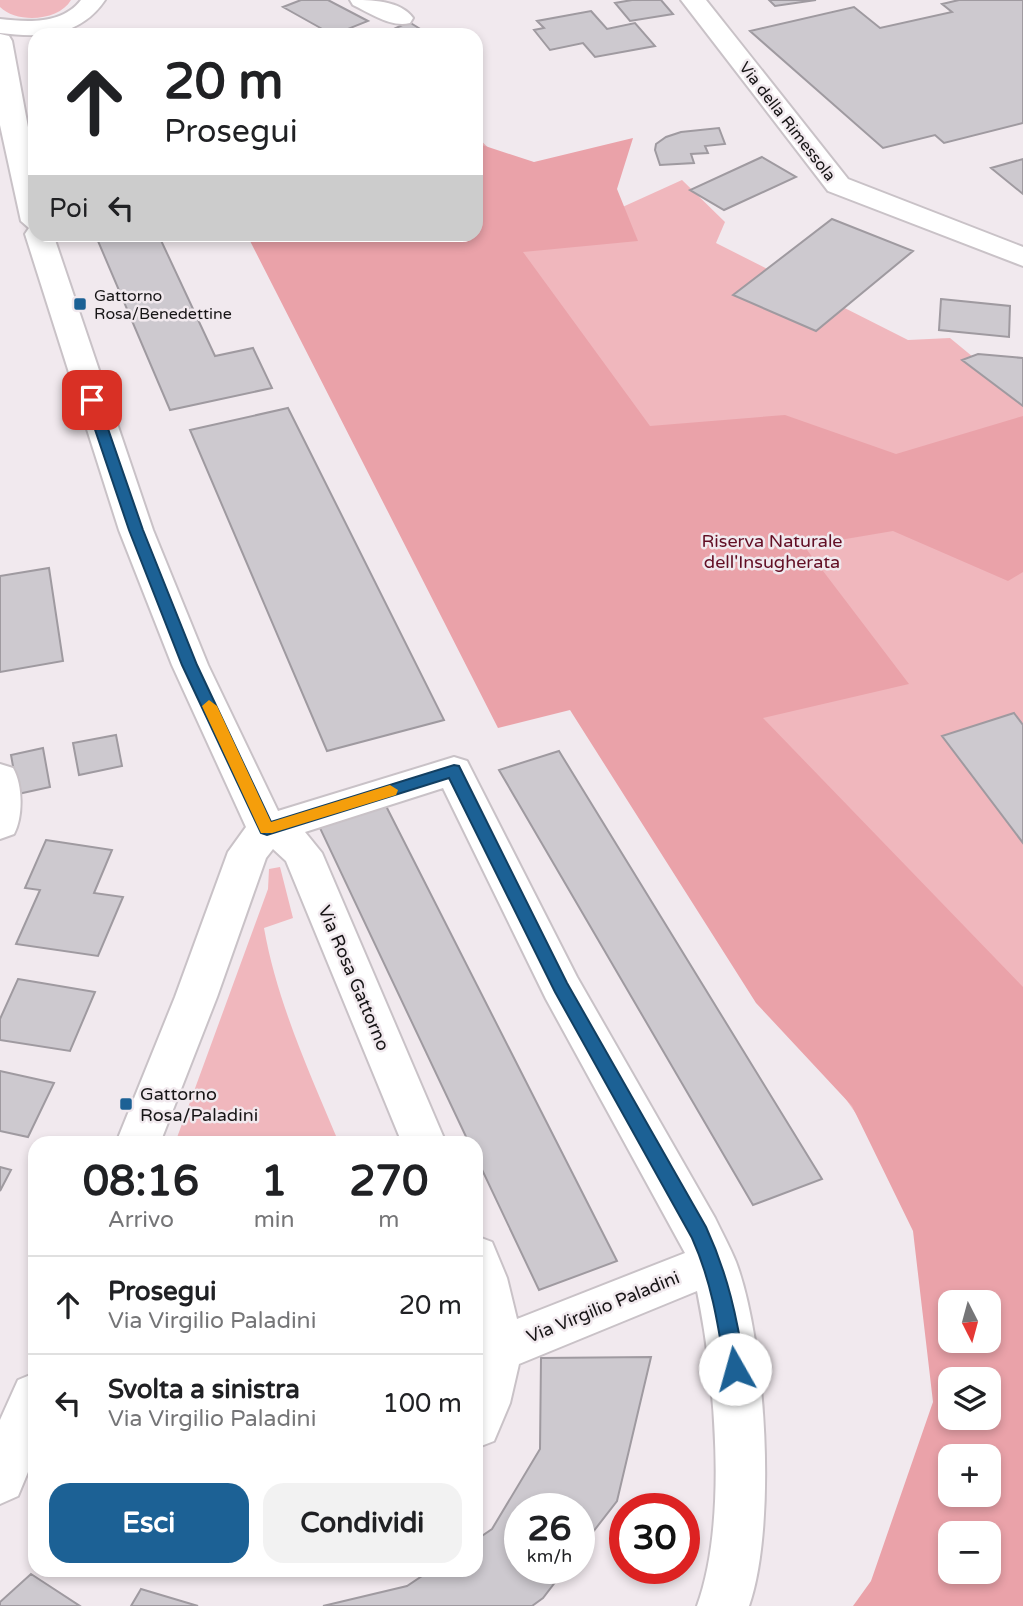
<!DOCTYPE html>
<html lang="it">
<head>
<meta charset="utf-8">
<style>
	:root { --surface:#fff; --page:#f2f2f2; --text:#202124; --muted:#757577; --line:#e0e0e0; --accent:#1c6195 }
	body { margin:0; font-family:"Varela Round",sans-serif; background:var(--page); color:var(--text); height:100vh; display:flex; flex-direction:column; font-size:26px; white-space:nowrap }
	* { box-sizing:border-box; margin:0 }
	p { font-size:23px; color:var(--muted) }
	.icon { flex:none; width:38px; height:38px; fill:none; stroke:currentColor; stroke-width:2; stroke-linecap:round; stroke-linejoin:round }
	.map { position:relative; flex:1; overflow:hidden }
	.panel { position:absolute; left:28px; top:1136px; width:455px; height:441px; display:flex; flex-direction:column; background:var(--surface); border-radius:21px; box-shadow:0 4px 10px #0003 }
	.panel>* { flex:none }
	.banner { position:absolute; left:28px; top:28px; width:455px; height:214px; border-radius:21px; box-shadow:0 4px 10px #0003; background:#fff; color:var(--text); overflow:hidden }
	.needle { width:46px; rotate:174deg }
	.controls { position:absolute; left:938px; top:1290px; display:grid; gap:14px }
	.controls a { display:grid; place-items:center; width:63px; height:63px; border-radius:14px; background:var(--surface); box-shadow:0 4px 10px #0003; font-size:35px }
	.speed { position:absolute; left:504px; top:1493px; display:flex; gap:14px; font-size:35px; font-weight:700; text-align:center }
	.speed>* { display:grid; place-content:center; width:91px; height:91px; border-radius:50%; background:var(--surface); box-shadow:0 4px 10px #0003; line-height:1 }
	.speed small { font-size:18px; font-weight:400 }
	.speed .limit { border:10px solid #d22; background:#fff; color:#111 }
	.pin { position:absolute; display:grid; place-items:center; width:60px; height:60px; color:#fff; margin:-30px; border-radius:14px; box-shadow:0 4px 10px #0006 }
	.me { position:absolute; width:77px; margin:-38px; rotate:353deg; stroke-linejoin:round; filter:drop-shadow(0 0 5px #0008) }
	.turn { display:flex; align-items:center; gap:24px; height:147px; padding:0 21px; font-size:32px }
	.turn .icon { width:91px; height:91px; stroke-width:2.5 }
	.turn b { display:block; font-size:49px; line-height:60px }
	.then { display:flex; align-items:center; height:66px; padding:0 21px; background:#0003; gap:14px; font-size:26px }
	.eta { display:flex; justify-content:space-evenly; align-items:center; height:119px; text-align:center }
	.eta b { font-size:42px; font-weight:800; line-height:49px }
	.cta { display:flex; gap:14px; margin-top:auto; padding:14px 21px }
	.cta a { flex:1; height:80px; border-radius:21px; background:var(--accent); color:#fff; font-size:28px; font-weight:800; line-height:80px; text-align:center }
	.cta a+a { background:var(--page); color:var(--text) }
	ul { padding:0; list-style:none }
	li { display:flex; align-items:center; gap:21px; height:98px; padding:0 21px; border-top:2px solid var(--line) }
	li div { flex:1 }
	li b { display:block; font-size:26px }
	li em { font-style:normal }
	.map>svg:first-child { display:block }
</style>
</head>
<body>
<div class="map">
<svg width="1023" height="1606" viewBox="0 0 1023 1606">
	<rect width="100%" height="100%" fill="#f1e9ee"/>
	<path fill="#f0b7bd" d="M0,0H71C59,21 17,24 0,7Z
		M476,136L574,229L682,180L725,222L716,243L908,340L950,338L1023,398V1356L989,1302H986L417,478L476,234Z
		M280,867L293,918L264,928C277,1002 310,1074 339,1143H175L268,889L269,869Z"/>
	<path fill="#eaa2a9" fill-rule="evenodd" d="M633,138L617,189L638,241L523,252L650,426L785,415L896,454L1023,416V572L1008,581L893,531L804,546L909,684L763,718L1023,987V1606H853L871,1581L933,1402L913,1231L852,1106L756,1003L570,710L498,728L247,235L476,234V143L534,162ZM950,1302H989V1340H950ZM950,1379H989V1418H950ZM950,1456H989V1494H950ZM989,1533V1572H950V1533Z"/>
	<path fill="#cdc9cf" stroke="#9f9aa0" stroke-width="2" d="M301,0H328L368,21L333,35L283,7Z
		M632,0H661L673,14L630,21L615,3Z
		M769,0H816L775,6Z
		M959,0H1023V123L944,143L935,135L883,148L750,31L854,7L880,28L952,12L942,4Z
		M591,11L607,29L635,23L655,46L595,57L583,43L550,50L534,30L544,28L537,21Z
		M409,22L430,35H381Z
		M719,128L725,144L705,146L708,153L691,154L694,163L660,165L655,150L656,144L666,137L681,132Z
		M762,157L796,177L724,210L690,190Z
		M1023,159V194L991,168Z
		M832,219L913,251L816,331L733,295Z
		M95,234H158L215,356L253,348L272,388L170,410Z
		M941,299L1010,306L1009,337L939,330Z
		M978,354L1023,358V406L962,360Z
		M288,408L444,720L327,751L190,430Z
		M49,568L63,661L0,672V576Z
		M1014,713L1023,725V843L942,736Z
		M116,735L122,766L79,775L73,743Z
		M43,748L50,787L18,794L11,755Z
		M559,751L822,1179L753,1205L499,770Z
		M386,806L617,1261L539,1290L476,1157V1143H469L319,826Z
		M46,840L112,850L94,893L123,897L98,956L16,944L40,890L25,888Z
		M18,979L95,992L70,1051L0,1040V1019Z
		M0,1071L54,1083L28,1137L0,1131Z
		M0,1167L11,1170L0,1191Z
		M651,1357L617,1501L579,1550V1508H520V1568H566L543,1598L532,1606H323L407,1586L431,1570H476V1540L492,1529L540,1449L541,1358Z
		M31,1574L80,1606H0V1602Z
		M141,1589L198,1606H131Z"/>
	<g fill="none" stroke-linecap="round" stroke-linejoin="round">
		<defs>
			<path id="street" d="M81,0H105C80,37 41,38 0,33V19C27,22 62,25 81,0Z
				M350,0C371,0 400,0 413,18L410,23C391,28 370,13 353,5Z
				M681,0H706L848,179L1023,247V266L828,191Z
				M0,34L9,36L12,41L35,165V234H53L153,530L208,665L278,811L454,757L467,761L577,977L715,1218C722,1233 730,1247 736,1262C766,1342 777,1526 749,1606H697C728,1521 715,1379 697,1291L519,1364L510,1403L494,1441L476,1448V1236L492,1242L507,1278L517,1319L685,1253L546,999L443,788L305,832L322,853L446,1143H402L286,861L273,849L266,858L217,997L160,1143H116L175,997L228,852L246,827L172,665L119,530L25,234L29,228L21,221L0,125Z
				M0,764L13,768C23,785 23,817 14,834L0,839Z
				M35,1373V1455L18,1496L0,1504V1420L18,1380Z"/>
		</defs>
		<use href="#street" stroke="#c9c2c7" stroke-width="4"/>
		<use href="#street" fill="#fff" fill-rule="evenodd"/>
	</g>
	<path fill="#1c6195" stroke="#123f61" stroke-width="2" d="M92,396L98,400L143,530L197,665L271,822L454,765L459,766L567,983L706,1227C728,1275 737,1317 745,1369L742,1376L735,1378L728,1376L725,1369C718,1323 711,1280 692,1238L555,992L449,778L267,835L261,833L182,665L129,530L85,400Z"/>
	<path fill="#f59e0b" d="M209,700L217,706L271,822L390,785L398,790L396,795L272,833H261L202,706Z"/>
	<g fill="#1c6195" stroke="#f1e9ee" stroke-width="2.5">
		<rect x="73" y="297" width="14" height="14" rx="3.5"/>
		<rect x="119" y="1097" width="14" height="14" rx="3.5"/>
	</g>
	<g text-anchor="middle" stroke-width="5" stroke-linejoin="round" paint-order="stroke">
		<g font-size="16" fill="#171516" stroke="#f1e9ee">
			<text transform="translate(788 121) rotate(52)" y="6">Via della Rimessola</text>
		</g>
		<g font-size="16" fill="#171516" stroke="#f1e9ee" text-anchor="start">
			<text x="94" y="301">Gattorno<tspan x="94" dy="18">Rosa/Benedettine</tspan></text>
		</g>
		<g font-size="18" fill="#620e24" stroke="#f1e9ee">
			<text x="772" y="547">Riserva Naturale<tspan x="772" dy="21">dell'Insugherata</tspan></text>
		</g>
		<g font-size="18" fill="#171516" stroke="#f1e9ee">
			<text transform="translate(354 978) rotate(67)" y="6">Via Rosa Gattorno</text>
			<text transform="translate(603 1307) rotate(-22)" y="6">Via Virgilio Paladini</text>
		</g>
		<g font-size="18" fill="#171516" stroke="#f1e9ee" text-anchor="start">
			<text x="140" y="1100">Gattorno<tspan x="140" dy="21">Rosa/Paladini</tspan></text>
		</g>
	</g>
</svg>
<div class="controls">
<a><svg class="needle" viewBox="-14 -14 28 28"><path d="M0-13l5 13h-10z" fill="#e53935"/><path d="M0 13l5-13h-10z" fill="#757577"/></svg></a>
<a><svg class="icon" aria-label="layers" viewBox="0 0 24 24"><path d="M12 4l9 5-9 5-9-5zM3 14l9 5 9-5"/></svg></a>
<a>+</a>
<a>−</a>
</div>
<div class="speed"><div>26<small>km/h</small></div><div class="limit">30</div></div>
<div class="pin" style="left:92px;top:400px;background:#d93025"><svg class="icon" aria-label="arrive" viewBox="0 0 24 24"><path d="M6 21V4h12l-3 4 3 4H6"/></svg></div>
<svg class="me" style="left:735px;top:1369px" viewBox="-20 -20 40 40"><circle r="19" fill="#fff"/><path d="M0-13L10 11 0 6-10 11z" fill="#1c6195"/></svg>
<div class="banner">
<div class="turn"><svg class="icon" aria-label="ahead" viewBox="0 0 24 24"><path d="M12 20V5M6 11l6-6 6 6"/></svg><div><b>20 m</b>Prosegui</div></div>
<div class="then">Poi<svg class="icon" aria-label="left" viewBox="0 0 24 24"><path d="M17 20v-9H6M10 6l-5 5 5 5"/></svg></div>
</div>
<section class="panel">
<div class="eta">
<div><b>08:16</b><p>Arrivo</p></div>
<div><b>1</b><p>min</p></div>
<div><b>270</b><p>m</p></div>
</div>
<ul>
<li><svg class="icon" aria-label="ahead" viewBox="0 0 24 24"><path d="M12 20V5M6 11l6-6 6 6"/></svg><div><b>Prosegui</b><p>Via Virgilio Paladini</p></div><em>20 m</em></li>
<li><svg class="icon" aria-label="left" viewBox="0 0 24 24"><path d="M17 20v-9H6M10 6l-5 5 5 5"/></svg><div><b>Svolta a sinistra</b><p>Via Virgilio Paladini</p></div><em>100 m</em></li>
</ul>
<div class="cta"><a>Esci</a><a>Condividi</a></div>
</section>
</div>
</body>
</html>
